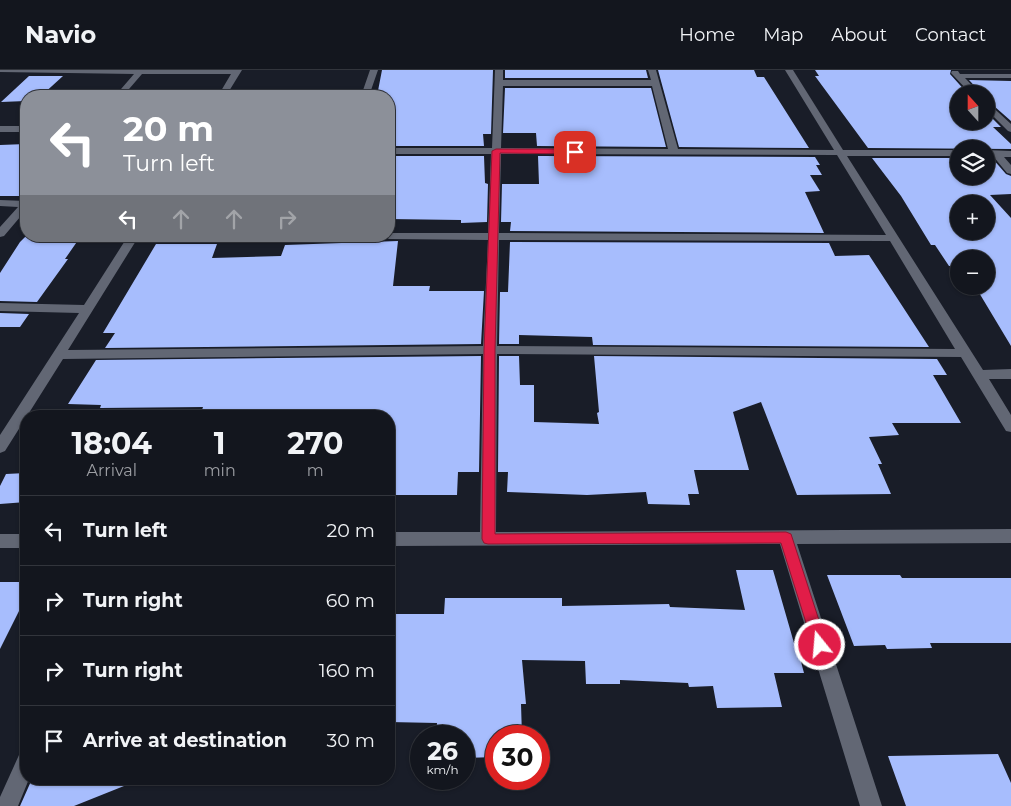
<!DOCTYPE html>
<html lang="en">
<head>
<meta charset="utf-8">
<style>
	:root { --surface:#13161e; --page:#1c1f27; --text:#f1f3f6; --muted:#9d9fa4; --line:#32353c }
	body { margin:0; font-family:Montserrat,sans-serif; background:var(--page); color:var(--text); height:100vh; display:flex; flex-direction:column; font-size:19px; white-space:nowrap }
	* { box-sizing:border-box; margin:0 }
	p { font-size:16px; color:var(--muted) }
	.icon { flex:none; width:28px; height:28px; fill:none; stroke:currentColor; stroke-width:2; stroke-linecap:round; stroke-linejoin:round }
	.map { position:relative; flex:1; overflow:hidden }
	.sheet { position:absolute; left:20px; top:340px; width:375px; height:375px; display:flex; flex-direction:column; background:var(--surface); border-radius:20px; box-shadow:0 1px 4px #0004,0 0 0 1px var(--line) }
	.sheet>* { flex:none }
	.guide { position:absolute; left:20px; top:20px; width:375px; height:152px; border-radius:20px; box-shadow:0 1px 4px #0004,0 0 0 1px var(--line); background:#8c9099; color:#fff; overflow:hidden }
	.needle { width:32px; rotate:339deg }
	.buttons { position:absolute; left:950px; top:15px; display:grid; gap:10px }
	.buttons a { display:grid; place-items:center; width:45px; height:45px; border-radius:50%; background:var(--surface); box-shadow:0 1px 4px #0004,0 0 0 1px var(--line); font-size:25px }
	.speed { position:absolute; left:410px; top:655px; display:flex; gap:10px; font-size:25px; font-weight:700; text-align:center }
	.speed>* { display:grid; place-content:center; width:65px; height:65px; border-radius:50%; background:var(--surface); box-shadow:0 1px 4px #0004,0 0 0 1px var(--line); line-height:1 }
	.speed small { font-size:12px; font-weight:400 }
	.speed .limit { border:8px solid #d22; background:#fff; color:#111 }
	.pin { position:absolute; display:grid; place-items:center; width:42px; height:42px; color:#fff; margin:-21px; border-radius:10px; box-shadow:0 2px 8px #0006 }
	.me { position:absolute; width:55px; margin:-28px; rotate:343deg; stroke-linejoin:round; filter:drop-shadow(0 0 4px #0008) }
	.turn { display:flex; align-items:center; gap:18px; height:105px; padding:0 20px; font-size:22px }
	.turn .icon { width:65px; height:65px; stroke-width:2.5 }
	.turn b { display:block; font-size:35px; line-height:42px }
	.lanes { display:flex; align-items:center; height:48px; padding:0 20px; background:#0003; justify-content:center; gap:25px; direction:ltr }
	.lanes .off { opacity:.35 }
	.eta { display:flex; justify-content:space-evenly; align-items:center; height:85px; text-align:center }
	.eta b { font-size:30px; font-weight:700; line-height:35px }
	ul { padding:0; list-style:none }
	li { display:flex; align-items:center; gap:15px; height:70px; padding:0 20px; border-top:1px solid var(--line) }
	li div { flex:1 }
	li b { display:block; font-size:19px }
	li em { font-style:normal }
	header { display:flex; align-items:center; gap:30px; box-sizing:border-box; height:70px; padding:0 25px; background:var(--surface); border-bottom:1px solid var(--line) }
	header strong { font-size:24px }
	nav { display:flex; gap:28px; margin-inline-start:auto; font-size:18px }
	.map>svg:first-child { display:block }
</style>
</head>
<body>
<header>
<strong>Navio</strong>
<nav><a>Home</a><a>Map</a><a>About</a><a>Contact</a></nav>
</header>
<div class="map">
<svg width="1011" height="736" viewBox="0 0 1011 736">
	<rect width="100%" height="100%" fill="#191d28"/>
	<path fill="#a7bdfd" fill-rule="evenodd" d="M382,0H493L491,64H483L484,76H389V26H377Z
		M505,0H646L648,8H505Z
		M658,0H754L757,7H764L809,78L679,77Z
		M815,0H951L950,4L968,24H959V51H986V42L1001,57H993L1011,74V79L868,78L815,6H819Z
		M29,6H63L41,26H26V31L1,32Z
		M969,10L1011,11V51L986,29V24H982Z
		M505,18H651L666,77L537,76L536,63H503Z
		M26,74V126H0V75Z
		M389,86H484L485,113L488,114L487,152L461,153V150L389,149Z
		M538,86L815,87L820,95H816L822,105H810L820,121L805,122L824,163L510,161L511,152H501L502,114H539Z
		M872,88H959V106H986V88H992L1006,104L1011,106V124L990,125L1011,148V276L975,216H986V189H959V196H949L935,175H931L901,126ZM959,134H986V161H959Z
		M26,166H81L65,189H68L37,232L0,231V203L20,172Z
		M398,171L393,216H430L429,221H484L481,274L105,278L115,263H103L156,174H217L212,188L281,186L285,175Z
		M510,172L829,173L835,186L869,185L929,277L593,275L592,267L519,265V274H499L500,222H508Z
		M0,243L29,244L20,257H0Z
		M481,286L479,402H458L457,425H389V346H309L310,341H238L237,346H200L203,337L100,338L101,335L68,334L96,290Z
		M499,286H519L520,315H534V352L599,354L597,343L599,342L594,286L937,289L947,305H933L961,353H892L899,365L869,367L882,394H878L891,424L797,425L761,332L733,342L749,400H694L699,424H688L690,435L648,434L646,422L587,425L507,422L508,402H498Z
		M26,403V432L0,434V416L6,404Z
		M736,500H773L794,573H796L804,603H774L782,637L717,638L713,616L689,617L688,613L620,610V614H586L585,591L522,590L526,634H521L522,666H496V687L464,688V666H436L437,653L389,652V544H444L445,528H562V536L669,534L670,537L745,540Z
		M827,505H900L902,508H1011V573H930L932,578L887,579L885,575L854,576Z
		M0,512H26V527L0,579Z
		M998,684L1011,713V736H906L888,686Z
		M32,709H139V710L74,736H20Z"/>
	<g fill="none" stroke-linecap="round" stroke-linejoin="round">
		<path fill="#626774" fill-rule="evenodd" d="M0,0H242L226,26H218L231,4H142L123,26H115L134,4L0,2Z
			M370,0H378L369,26H361Z
			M495,0H503V10H651L648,0H656L678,79L834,80L785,0H793L843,80H959V86H847L983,300L1011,299V309H989L1011,345V362L1006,361L961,287L497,284L496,462L1011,459V473L797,474L882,736H860L780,474L389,476V462H480L483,284L63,289L5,381L0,383V365L79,243L0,241V233L84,235L128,166H139L68,280L483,276L488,170L389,169L384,166H389V163H488L491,84H389V78H492ZM503,16H652L668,79L501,78ZM501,84L837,85L886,165L499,163ZM499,170L890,171L955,279L497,276Z
			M952,1H958L960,4H1011V8H965L980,24H971L951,3Z
			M986,31L1011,54V62L1008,61L986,39Z
			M0,56H26V62H0Z
			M986,80L1011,81V87H1004L1011,95V104L1007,103L993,86H986Z
			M0,130L26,131V140L4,166L0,167V157L18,137L0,136Z
			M0,464H26V478H0Z
			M26,681V709H29L18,736H0V727L19,685Z"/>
	</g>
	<path fill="#e11d48" stroke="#92132f" d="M496,79H575L579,82L575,84L500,83L495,280V464L786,462L791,464L827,575L825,580L820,581L815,580L813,575L781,473L488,474L484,473L482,469L484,280L492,81Z"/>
</svg>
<div class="buttons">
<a><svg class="needle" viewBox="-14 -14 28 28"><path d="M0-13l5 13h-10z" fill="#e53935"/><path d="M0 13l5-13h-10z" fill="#9d9fa4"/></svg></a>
<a><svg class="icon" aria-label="layers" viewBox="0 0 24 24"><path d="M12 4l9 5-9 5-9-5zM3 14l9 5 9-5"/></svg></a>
<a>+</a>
<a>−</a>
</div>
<div class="speed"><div>26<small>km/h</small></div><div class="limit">30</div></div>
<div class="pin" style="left:575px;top:82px;background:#d93025"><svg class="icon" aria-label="arrive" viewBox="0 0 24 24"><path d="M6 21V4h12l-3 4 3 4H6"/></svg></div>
<svg class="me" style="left:820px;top:575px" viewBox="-20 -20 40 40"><circle r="17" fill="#e11d48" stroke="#fff" stroke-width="3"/><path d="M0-11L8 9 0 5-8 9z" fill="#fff"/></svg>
<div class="guide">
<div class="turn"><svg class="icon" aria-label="left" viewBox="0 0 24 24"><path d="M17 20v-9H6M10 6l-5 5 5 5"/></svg><div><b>20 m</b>Turn left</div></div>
<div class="lanes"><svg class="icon" aria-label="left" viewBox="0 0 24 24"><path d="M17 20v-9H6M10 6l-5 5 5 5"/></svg><svg class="icon off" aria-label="ahead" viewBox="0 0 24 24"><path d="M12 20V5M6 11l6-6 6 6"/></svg><svg class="icon off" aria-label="ahead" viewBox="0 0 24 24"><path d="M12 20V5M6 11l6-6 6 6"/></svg><svg class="icon off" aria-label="right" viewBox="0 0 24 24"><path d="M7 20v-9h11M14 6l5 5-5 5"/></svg></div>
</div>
<section class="sheet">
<div class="eta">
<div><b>18:04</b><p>Arrival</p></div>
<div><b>1</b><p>min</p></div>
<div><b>270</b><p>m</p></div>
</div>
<ul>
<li><svg class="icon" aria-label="left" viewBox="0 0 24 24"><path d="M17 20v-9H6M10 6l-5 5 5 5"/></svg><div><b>Turn left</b></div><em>20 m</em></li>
<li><svg class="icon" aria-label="right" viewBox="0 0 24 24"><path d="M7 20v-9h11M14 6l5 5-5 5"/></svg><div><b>Turn right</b></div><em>60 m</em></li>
<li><svg class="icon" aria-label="right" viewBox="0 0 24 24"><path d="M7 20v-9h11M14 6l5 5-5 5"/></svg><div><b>Turn right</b></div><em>160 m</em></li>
<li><svg class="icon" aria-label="arrive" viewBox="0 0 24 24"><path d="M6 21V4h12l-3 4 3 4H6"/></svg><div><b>Arrive at destination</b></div><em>30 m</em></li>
</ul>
</section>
</div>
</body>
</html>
